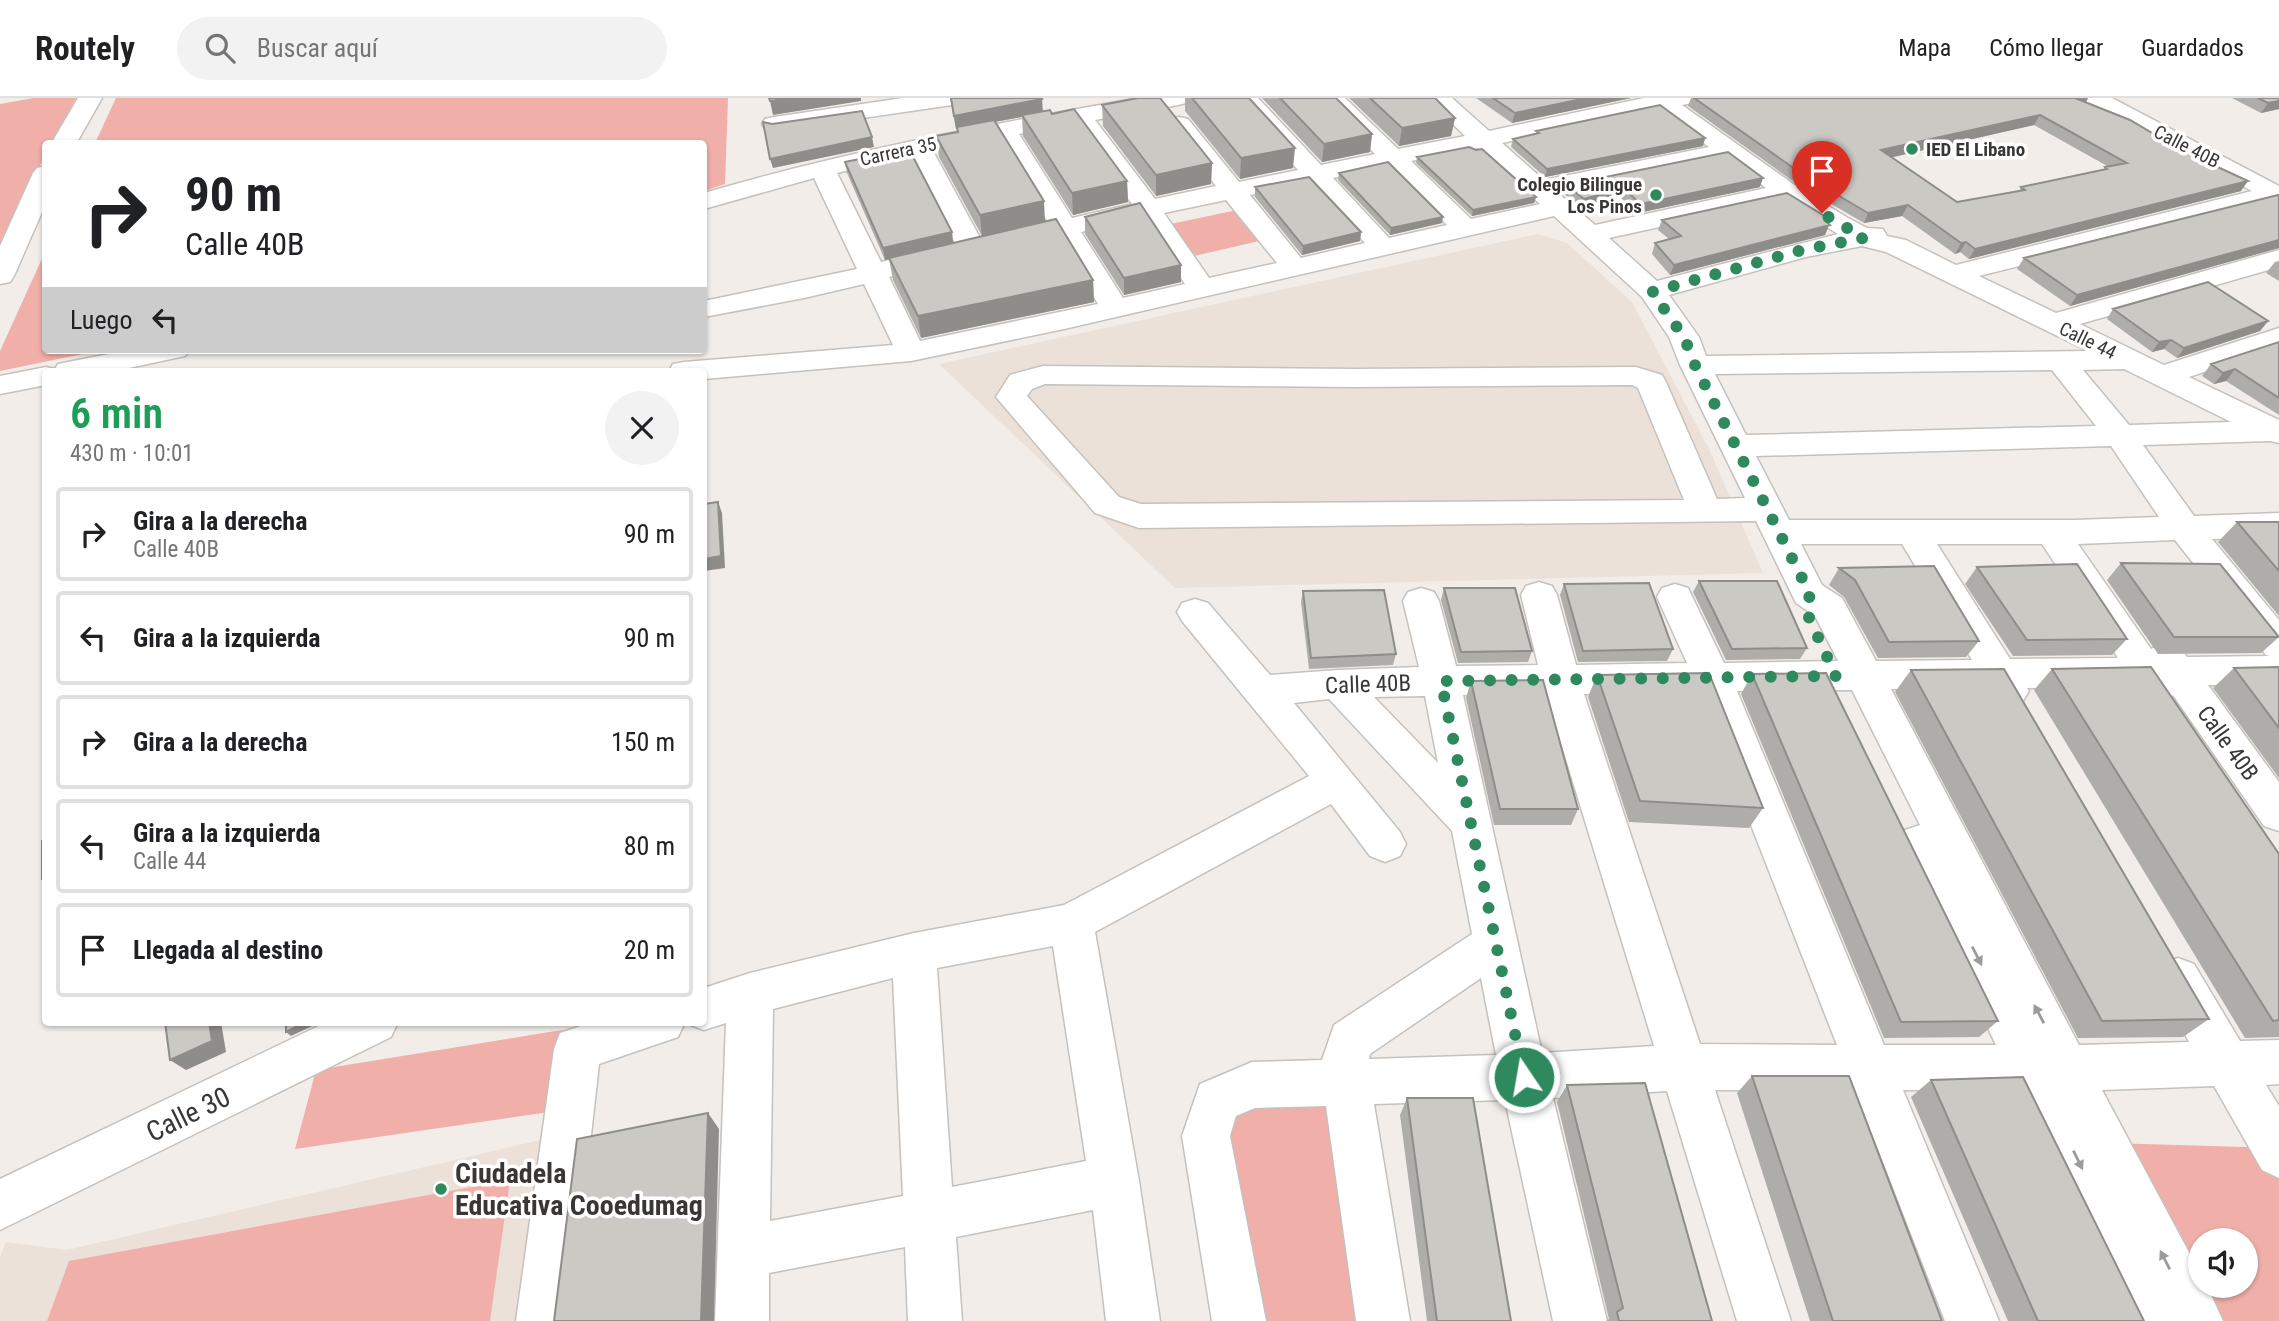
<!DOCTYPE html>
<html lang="es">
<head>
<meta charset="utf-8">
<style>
	:root { --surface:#fff; --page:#f2f2f2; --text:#202124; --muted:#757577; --line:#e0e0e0 }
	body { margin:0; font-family:"Roboto Condensed",sans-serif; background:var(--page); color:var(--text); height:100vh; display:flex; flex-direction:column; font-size:26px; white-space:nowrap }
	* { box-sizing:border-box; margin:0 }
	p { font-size:23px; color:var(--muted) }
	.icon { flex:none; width:38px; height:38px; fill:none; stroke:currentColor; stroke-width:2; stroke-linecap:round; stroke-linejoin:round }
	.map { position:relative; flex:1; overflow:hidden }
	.panel { position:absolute; left:42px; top:270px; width:665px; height:658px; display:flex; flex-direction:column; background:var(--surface); border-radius:7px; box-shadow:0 2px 5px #0004 }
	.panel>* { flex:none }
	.hud { position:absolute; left:42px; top:42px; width:665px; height:214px; border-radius:7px; box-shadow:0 2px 5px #0004; background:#fff; color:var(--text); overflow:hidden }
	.controls { position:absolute; left:2188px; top:1130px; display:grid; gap:14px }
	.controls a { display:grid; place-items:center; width:70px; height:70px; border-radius:50%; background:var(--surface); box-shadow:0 2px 5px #0004; font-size:35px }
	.pin { position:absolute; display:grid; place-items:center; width:60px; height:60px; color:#fff; margin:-72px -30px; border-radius:50% 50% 50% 0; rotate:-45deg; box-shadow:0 0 7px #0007 }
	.pin .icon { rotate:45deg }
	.me { position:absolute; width:77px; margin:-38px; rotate:348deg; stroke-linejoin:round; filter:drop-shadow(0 0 5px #0008) }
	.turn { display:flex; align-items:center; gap:24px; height:147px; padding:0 28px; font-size:32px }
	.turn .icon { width:91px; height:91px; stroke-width:2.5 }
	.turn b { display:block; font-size:49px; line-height:60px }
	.then { display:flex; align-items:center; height:66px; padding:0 28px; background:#0003; gap:14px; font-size:26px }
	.round { display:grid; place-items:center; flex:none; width:74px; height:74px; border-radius:37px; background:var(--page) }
	.head { display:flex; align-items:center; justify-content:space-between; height:119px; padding:0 28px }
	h1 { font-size:42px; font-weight:600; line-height:52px; color:#1e9e55 }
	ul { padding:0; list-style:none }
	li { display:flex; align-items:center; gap:21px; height:94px; margin:0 14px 10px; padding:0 14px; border:4px solid var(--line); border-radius:7px }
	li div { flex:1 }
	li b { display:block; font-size:26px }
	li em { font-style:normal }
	header { display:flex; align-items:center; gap:42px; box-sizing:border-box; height:98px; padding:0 35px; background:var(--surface); border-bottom:2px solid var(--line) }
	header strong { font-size:33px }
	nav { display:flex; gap:38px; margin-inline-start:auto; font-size:24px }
	.search { width:490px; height:63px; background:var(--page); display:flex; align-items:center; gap:18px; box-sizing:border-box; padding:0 24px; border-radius:38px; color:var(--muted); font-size:26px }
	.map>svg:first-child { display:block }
</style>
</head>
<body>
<header>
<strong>Routely</strong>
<div class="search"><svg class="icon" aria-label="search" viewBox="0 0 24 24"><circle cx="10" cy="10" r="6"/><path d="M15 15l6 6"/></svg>Buscar aquí</div>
<nav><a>Mapa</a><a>Cómo llegar</a><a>Guardados</a></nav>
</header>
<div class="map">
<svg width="2279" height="1223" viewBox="0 0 2279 1223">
	<rect width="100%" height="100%" fill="#f2ede9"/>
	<path fill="#ebe1d8" d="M1538,136L1567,145L1632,204L1709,351L1763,475L1175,490L939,266Z
		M558,1038L537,1223H0V1159L6,1144L67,1152Z"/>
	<path fill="#f0afa9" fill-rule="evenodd" d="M34,0H76L52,45L46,46L45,58L0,145V6Z
		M116,0H728L725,86L704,93V46L95,45Z
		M1242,111L1268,141L1190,159L1166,127Z
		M45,154L46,252H102L0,273V253Z
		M562,932L549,1014L295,1051L316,972Z
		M1245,1005L1321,1006L1331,1012L1359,1223H1257L1221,1028Z
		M2109,1045L2279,1050V1223H2203ZM2200,1143H2245V1188H2200Z
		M510,1082L490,1223H47L69,1163Z"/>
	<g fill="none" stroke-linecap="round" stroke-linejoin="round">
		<defs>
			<path id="minor" d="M78,0H102L76,46H51Z
				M903,0H964L960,5L952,7L774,33L765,31L762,26L765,21L774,19Z
				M1139,0H1190L1186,5L1178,7L1095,22L1155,101L1216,88L1167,26L1170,21L1179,19L1188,21L1239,84L1298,72L1233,0H1258L1321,67L1375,56L1320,0H1345L1398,51L1465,38L1426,0H1452L1489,33L1644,0H1696L1692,5L1682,7L1796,88L1848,120L1867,130L1883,131L1887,138L1906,142L1956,167L2252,93L2086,5L2082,0H2112L2279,88V107L2270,105L1979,178L2056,215L2279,152V169L2080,226L2164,267L2279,230V249L2189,279L2279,322V345L2270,343L2143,347L2194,418L2279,415V439L2212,441L2279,522V586L2208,587L2279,684V733L2264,728L2173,597L2171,600C2154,606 2146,603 2136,588L2027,590L2029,593L2023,603L2010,608L1997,603L1989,590L1891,591L2079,947L2189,944L2155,881L2162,866L2178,860L2194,866L2240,943L2279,942V986L2266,987L2279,1008V1080L2262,1072L2214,988L2102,992L2200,1175V1188H2207L2223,1223H2128L2018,992H1903L1999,1223H1945L1855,992H1715L1791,1223H1737L1667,993L1553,1000L1607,1223H1553L1505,1002L1374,1006L1410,1223H1356L1326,1008L1255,1010L1236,1018L1230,1038L1266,1223H1212L1182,1038L1200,986L1252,964L1322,962L1334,927L1472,836L1452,733L1329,601L1294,605L1400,734L1406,746L1400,758L1385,764L1370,758L1331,706L1095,834L1139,1083L1160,1223H1106L1093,1112L956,1139L962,1223H908L905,1149L769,1175V1223H715L726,925L704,932L688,926L687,924H704V890L750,875L914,835L1064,807L1309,678L1182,523L1177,514L1182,505L1195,501L1208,505L1270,577L1338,572L1419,569L1403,503L1408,494L1421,490L1434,494L1439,503L1456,568L1538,567L1521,497L1526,488L1539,484L1552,488L1557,497L1576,567L1687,565L1657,499L1662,490L1675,486L1688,490L1724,565L1838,563L1815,518L1796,505L1756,423L1139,430L1095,415L996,299L1010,277L1043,268L1355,271L1636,269L1662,277L1666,284L1717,401L1745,400L1680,267L1669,239L1642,199L1554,118L1064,231L911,263L704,281V273H669L673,266L684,264L893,247L864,186L804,200L704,219V203L857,171L814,80L704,111V95C847,53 991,26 1139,0ZM1658,12L1709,49L1544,82L1502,45ZM1074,26L1132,106L1072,120L1019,36ZM997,40L1049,126L1000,137L996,143L1000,149L1010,151L1058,140L1098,206L920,243L889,179L951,164L955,158L951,152L941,150L881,164L837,75L911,58L958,151L962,157L972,159L982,157L986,151L933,53ZM1478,50L1540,106L1471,121L1411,63ZM1725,60L1766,90L1595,127L1558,95ZM1388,68L1447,127L1389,140L1333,80ZM1309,85L1365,145L1301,160L1250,97ZM1226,102L1277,165L1209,180L1164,115ZM1783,102L1838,136L1657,183L1609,140ZM1141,120L1185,186L1123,200L1081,134ZM1862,148L1886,154L2088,253L1706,258L1699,239L1669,197L1806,159ZM2124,271L2231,324L2129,327L2083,272ZM2052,272L2096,328L1746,337L1715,276ZM1045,286L1355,289L1632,287L1638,290L1684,402L1141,406L1119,399L1027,298L1032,291ZM2111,348L2159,419L2075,422H1789L1756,358ZM2175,442L2266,557L2270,558L2187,559L2179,548L2166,544L2151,551L2078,446ZM1801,446H1902L1972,562L1876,563L1842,500L1822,487ZM1937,446H2042L2118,560L2010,561ZM1852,592L1920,727L1905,732L1899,744L1996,947H1884L1737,593ZM1699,594L1837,947L1700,946L1584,596ZM1546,596L1654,948L1542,955L1463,597ZM1425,598L1438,665L1374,599ZM1053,848L1086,1063L952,1089L937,870ZM893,880L903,1098L770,1123L773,911ZM1481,880L1496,957L1369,961L1370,956Z
				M46,68V105L14,178L10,184L0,186V148L33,75L37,70Z
				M129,252H190L185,258L115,273H46V287L0,296V278L46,269L55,271L58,266Z
				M327,924H398L391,939L0,1132V1081Z
				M593,924H685L678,939L599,966L570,1223H516L554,951L560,935Z"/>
		</defs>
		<use href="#minor" stroke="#c5c1bd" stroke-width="3"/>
		<use href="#minor" fill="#fff" fill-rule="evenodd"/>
	</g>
	<path fill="#afada9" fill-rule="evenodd" d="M950,0L1043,13L1052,16L1127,83L1128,104L1073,117L1023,38L1022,19L995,24L1045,124L1093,182L1094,204L921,240L893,182L889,161L885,162L847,75L845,64L952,134L953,145L982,138L939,59L936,38L958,34V31H956Z
		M1185,0H1249L1293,70L1240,81L1185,13Z
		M1262,0H1336L1372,36L1370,54L1322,64Z
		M1349,0H1435L1455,20L1451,38L1399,48Z
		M1476,0H1631L1512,25Z
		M1691,0H2088L2086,5L2241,93L1969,161L1960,154L1955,156L1902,118L1864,125L1797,86L1688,8ZM2034,27L2109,69H2105L2104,71L2021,89L2019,93L1957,104L1891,59Z
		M2232,0H2279V11L2261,15Z
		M1102,7L1212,65L1211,86L1156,98L1103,28Z
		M1536,33L1705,40L1703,48L1545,79L1511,49L1513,41L1536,36Z
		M1417,59L1536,99L1534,105L1472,118L1416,65Z
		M1339,75L1442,125L1390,137L1338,82Z
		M1566,87L1760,89L1638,115L1620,99L1582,110L1564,96Z
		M1255,89L1361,134L1360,143L1302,157L1255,99Z
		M2279,97V150L2070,208L2017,171L2024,160Z
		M1085,119L1181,184L1124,197L1085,136Z
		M1662,122H1831L1825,137L1670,177L1652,156L1655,145L1669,141L1658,132Z
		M2279,163V183L2266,175L2275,164Z
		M2113,211L2268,223L2260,233L2177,260L2164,251L2152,254L2107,221Z
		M2279,244V317L2226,283L2214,286L2202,278L2211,266Z
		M2237,424H2279V518L2218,444Z
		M2121,465L2279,539L2261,555L2158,556L2107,482Z
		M1977,469L2127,541L2112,557L2013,558L1965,486Z
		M1839,470L1979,543L1966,559L1878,560L1844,499L1829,487Z
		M1699,483L1807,550L1800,561L1726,562L1693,494Z
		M1564,486L1673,551L1667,563L1578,564L1560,497Z
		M1444,490L1532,553L1528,564L1458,565L1441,502Z
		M1303,493L1396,556L1393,567L1309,571L1301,504Z
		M2279,569V680L2213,590L2234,570Z
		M2052,571L2279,756V939L2245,940L2034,592Z
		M1911,572L2209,921L2183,939L2078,940L1895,594Z
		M1752,576L1998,923L1979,939L1884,940L1741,596Z
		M1597,577L1763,710L1749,730L1629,724L1588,599Z
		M1471,583L1578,711L1571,727H1494L1466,600Z
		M1752,978L1942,1223H1810L1737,995Z
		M1931,982L2144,1223H2008L1911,999Z
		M1567,987L1712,1223H1606L1609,1221L1557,1004Z
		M1407,1000L1511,1223H1427L1400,1017Z"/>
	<path fill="#8e8d89" d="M792,0H861V3L773,17L770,3Z
		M1587,0H1631L1512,25L1515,15Z
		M2076,0H2088L2084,7L2069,10Z
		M1042,1L1043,15L956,31L954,18Z
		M2279,3V11L2261,15L2268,5Z
		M2040,17L2034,27L1876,63L1881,52Z
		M1455,20L1451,38L1399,48L1402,30Z
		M1372,36L1370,54L1322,64L1324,46Z
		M872,39L874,49L773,70L770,61Z
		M1705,40L1703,48L1545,79L1547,71Z
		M1295,50L1293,70L1240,81L1241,60Z
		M1212,65L1211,86L1156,98V77Z
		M1763,80L1760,89L1638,115L1641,106Z
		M1127,83L1128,104L1073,117L1072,95Z
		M2248,83L2241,93L1969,161L1975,151Z
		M1623,90L1620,99L1582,110L1584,101Z
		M1536,99L1534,105L1472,118L1473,112Z
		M1044,103L1045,124L982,139L980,117Z
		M1908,107L1902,118L1864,125L1868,115Z
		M1443,119L1442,125L1390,137L1391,130Z
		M1831,122L1825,137L1670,177L1674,167Z
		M952,134L953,145L885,162L883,150Z
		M1361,134L1360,143L1302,157L1303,148Z
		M2279,142V150L2070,208L2077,197Z
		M1966,144L1960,154L1955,156L1961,145Z
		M1181,167V184L1124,197V180Z
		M1093,182L1094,204L921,240L918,218Z
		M2268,223L2260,233L2177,260L2184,250Z
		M2171,242L2164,251L2152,254L2159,244Z
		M2235,271L2226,283L2214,286L2223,275Z
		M718,404L722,415L725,470L704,473V461Z
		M209,924H221L226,954L186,972L170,962Z
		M306,924H321L291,938L286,934Z
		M708,1015L719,1031L714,1223H701Z"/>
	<path fill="#cbc9c4" stroke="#8e8d89" stroke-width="2" fill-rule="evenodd" d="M769,0H792L770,3Z
		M951,0H1041L1042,1L954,18Z
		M1138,0H1160L1212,65L1156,77L1102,7Z
		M1192,0H1249L1295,50L1241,60Z
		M1280,0H1336L1372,36L1324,46Z
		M1370,0H1435L1455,20L1402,30Z
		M1493,0H1587L1515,15Z
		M1694,0H2076H2075L2130,22L2181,52L2248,83L1975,151L1966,144L1961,145L1908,107L1868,115L1802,76ZM2040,17L2127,65L2105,69L2107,71L2021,89L2025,92L1957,104L1881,52Z
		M2258,0H2279V3L2268,5Z
		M1660,7L1705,40L1547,71L1513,41L1539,35L1536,33Z
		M1074,11L1127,83L1072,95L1022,17L1050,12L1052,16Z
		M862,13L872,39L770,61L763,24L772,26Z
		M994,22L1044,103L980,117L936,38L958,34L957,29Z
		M1469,49L1476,52L1482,51L1536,99L1473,112L1417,59Z
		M909,51L952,134L883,150L845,64Z
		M1728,54L1763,80L1641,106L1623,90L1584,101L1566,87Z
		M1388,64L1443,119L1391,130L1339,75Z
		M1309,79L1361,134L1303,148L1255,89Z
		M1787,95L1831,122L1825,123L1830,127L1674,167L1655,145L1681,138L1662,122Z
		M2278,97H2279V142L2077,197L2024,160Z
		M1140,105L1181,167L1124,180L1085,119Z
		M1056,121L1093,182L918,218L889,160Z
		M2208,184L2268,223L2184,250L2171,242L2159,244L2113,211Z
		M2279,244V300L2235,271L2223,275L2211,266Z
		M718,404L721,458L704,461V406Z
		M2237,424H2279V473Z
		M2121,465L2220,466L2279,539H2174Z
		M2077,466L2127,541L2027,542L1977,469Z
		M1934,468L1979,543L1889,544L1855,482L1839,470Z
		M1699,483H1777L1807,550L1732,551Z
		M1649,485L1673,551L1583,553L1564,486Z
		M1444,490H1515L1532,553L1461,554Z
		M1384,492L1396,556L1311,560L1303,493Z
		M2151,569L2279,756V922L2273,923L2052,571Z
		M2279,569V630L2234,570Z
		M2004,571L2209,921L2102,923L1911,572Z
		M1709,575L1763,710L1640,703L1597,577Z
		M1826,575L1998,923L1901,924L1752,576Z
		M1543,582L1578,711H1500L1471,583Z
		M46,742V780L42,781V743Z
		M165,924H209L212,943L170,962Z
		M286,924H306L286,934Z
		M1752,978H1849L1942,1223H1833Z
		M2023,979L2144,1223H2038L1931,982Z
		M1645,985L1712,1223H1619L1617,1214L1623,1210L1567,987Z
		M1407,1000H1473L1511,1223H1437Z
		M708,1015L701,1223H554L577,1041Z"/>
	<defs><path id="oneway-solid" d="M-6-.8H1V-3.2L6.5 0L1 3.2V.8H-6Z" transform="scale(1.75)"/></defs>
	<g fill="#9c9b9a">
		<use href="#oneway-solid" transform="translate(1977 858) rotate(63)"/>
		<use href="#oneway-solid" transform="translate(2039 916) rotate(-118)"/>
		<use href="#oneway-solid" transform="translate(2078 1062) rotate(64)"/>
		<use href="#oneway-solid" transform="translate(2165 1162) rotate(-117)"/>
	</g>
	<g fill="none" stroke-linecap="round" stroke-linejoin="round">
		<path stroke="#2e895f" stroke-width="12" stroke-dasharray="0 21.6" d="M1524,979L1441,583L1836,578L1806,513L1810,496L1695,267L1684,239L1652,194L1802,152L1864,140L1822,115"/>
	</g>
	<g fill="#2e895f" stroke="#fff" stroke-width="2.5">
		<circle cx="1912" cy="51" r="7"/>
		<circle cx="1656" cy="97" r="7"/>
		<circle cx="441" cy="1091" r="7"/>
	</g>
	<g text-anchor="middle" stroke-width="7" stroke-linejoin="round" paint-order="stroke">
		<g font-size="19" fill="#393735" stroke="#fff">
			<text transform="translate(2187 48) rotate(27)" y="7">Calle 40B</text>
			<text transform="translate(898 53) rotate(-12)" y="7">Carrera 35</text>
			<text transform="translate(2088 242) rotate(26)" y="7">Calle 44</text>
		</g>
		<g font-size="19" font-weight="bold" fill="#393735" stroke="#fff" text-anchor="start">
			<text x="1926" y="58">IED El Libano</text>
			<text x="1642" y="93" text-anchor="end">Colegio Bilingue<tspan x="1642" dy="22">Los Pinos</tspan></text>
		</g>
		<g font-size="23" fill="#393735" stroke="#fff">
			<text transform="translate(1368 586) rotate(-2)" y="8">Calle 40B</text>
			<text transform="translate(2228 645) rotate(54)" y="8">Calle 40B</text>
		</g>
		<g font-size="28" fill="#393735" stroke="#fff">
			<text transform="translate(188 1016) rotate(-26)" y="10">Calle 30</text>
		</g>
		<g font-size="28" font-weight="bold" fill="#393735" stroke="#fff" text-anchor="start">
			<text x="455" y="1085">Ciudadela<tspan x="455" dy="32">Educativa Cooedumag</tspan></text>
		</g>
	</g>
</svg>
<div class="controls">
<a><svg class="icon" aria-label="sound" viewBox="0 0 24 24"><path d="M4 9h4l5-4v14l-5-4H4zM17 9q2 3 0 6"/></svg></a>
</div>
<div class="pin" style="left:1822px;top:115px;background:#d93025"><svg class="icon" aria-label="arrive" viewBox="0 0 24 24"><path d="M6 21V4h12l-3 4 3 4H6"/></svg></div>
<svg class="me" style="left:1524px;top:979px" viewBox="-20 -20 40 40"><circle r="17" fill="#2e895f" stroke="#fff" stroke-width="3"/><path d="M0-11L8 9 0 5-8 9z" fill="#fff"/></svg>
<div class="hud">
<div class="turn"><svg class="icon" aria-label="right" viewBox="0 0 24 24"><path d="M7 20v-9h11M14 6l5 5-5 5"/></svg><div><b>90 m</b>Calle 40B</div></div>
<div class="then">Luego<svg class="icon" aria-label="left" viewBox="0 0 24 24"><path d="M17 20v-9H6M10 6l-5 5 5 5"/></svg></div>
</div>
<section class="panel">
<div class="head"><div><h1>6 min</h1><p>430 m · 10:01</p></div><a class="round"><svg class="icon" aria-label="close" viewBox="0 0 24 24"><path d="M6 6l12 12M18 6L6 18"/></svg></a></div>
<ul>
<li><svg class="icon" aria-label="right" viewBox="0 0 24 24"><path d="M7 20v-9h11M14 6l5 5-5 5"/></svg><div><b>Gira a la derecha</b><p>Calle 40B</p></div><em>90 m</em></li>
<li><svg class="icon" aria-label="left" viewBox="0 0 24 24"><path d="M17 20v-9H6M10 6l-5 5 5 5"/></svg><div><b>Gira a la izquierda</b></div><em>90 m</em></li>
<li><svg class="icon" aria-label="right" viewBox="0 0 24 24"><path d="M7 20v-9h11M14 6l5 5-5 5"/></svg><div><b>Gira a la derecha</b></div><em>150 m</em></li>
<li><svg class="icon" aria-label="left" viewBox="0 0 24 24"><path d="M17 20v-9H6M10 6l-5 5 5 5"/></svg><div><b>Gira a la izquierda</b><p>Calle 44</p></div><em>80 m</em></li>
<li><svg class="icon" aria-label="arrive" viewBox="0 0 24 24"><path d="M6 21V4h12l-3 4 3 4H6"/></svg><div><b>Llegada al destino</b></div><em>20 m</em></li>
</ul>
</section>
</div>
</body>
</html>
